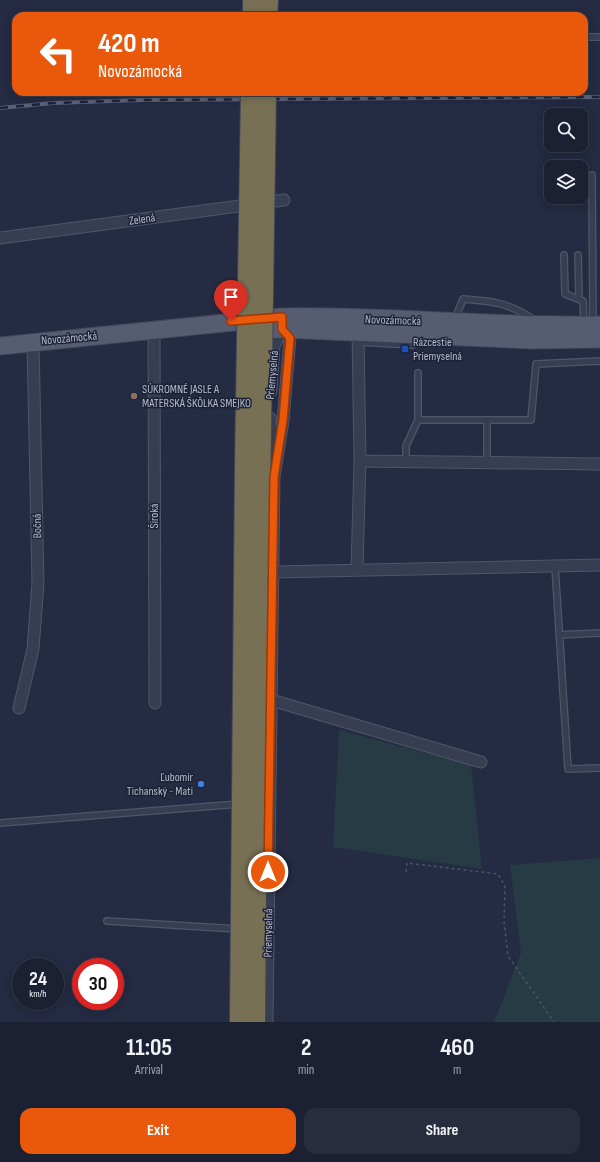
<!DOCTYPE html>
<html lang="en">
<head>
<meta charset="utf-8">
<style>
	:root { --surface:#1b2032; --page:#282d3e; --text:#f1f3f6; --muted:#a0a3ac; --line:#393e4d; --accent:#ea580c }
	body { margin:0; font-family:"Sofia Sans Condensed",sans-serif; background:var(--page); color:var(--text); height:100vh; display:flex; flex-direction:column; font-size:15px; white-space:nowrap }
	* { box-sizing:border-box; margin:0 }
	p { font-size:13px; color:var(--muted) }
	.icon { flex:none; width:22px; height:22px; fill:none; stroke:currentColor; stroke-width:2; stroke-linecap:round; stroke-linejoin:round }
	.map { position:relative; height:1022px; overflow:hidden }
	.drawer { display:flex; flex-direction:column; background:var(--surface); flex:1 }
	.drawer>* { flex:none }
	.hud { position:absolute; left:12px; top:12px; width:576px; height:84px; border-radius:12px; box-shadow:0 2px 10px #0003,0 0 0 1px var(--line); background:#ea580c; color:#fff; overflow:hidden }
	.buttons { position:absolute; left:544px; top:108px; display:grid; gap:8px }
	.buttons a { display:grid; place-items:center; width:44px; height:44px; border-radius:8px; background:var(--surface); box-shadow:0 2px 10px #0003,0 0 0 1px var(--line); font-size:20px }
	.speed { position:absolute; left:12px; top:958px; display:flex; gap:8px; font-size:20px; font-weight:700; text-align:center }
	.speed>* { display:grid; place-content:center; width:52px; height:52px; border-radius:50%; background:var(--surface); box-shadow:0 2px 10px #0003,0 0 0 1px var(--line); line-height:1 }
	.speed small { font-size:10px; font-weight:400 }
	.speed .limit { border:6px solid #d22; background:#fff; color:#111 }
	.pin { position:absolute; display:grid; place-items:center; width:34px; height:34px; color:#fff; margin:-41px -17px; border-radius:50% 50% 50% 0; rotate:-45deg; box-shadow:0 0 4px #0007 }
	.pin .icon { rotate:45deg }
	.me { position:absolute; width:44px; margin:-22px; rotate:0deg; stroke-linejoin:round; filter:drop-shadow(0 0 3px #0008) }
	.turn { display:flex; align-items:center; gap:14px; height:84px; padding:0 20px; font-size:18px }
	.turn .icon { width:52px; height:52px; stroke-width:2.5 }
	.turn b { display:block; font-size:28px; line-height:34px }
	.eta { display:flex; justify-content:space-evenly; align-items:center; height:68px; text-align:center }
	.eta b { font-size:24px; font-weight:700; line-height:28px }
	.action { display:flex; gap:8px; margin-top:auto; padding:8px 20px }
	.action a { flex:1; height:46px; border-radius:12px; background:var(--accent); color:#fff; font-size:16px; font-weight:700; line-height:46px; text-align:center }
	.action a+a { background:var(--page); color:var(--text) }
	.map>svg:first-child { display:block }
</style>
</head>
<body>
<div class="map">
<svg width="600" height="1022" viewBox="0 0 600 1022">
	<rect width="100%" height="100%" fill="#242b42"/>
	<path fill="#263b43" d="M339,730L471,765L482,869L333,847Z
		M600,858V1022H494L521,953L510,865Z"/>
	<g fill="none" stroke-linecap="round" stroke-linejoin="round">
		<defs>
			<path id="service" d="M584,37H600
				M592,175L593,323
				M564,255L565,294L583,301L584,324
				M578,255L579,299
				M455,319L463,299C493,301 508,303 533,319
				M358,342L413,345L419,338
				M418,420H531L536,364L600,361
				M406,461V446L418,420V373
				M487,462V420
				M555,566L568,769L600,768
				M559,635L600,633
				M0,823L239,804
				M107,921L238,929"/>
			<path id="minor" d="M0,238L284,200
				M154,330L155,703
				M271,391L274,346L282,329L290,338L283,421L274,477
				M360,461L600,464
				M357,569L360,461L358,332
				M273,572L600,565
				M271,700L481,762
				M19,708L33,649L38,583L33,342
				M267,1022L274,477L270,418"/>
			<path id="primary" d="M249,331L282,329L531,340L600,339
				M0,346L282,317C388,315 494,327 600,325"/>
			<path id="motorway" d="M253,16V0
				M267,16L268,0"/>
		</defs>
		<use href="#service" stroke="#505669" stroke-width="8"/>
		<use href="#minor" stroke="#505669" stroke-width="13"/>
		<use href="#primary" stroke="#42475b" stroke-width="19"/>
		<use href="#motorway" stroke="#404659" stroke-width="22"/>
		<path stroke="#445860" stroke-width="1.5" stroke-dasharray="3 3" stroke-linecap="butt" d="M406,872L407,863L498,874L505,886L504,921L508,956L554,1022"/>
		<use href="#service" stroke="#383e51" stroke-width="5.5"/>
		<use href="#minor" stroke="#383e51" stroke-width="11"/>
		<use href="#primary" stroke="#565d71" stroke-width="17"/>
		<use href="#motorway" stroke="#787054" stroke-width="20"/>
		<defs>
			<path id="rail" d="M0,108L53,103L143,100L600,97"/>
		</defs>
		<use href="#rail" stroke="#5a6179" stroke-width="4"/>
		<use href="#rail" stroke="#1d2337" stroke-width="2.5" stroke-dasharray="8" stroke-linecap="butt"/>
		<defs>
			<path id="motorway-bridge" d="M240,1022L245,466L251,92
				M255,1022L258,632L266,92"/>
		</defs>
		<use href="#motorway-bridge" stroke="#404659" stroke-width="22" stroke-linecap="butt"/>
		<use href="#motorway-bridge" stroke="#787054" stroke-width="20"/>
	</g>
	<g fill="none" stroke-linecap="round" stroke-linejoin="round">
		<defs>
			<path id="route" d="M231,321L282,317V329L290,338L283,420L274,477L268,872"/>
		</defs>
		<use href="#route" stroke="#983908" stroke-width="10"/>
		<use href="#route" stroke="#ea580c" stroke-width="7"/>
	</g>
	<rect fill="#1a4fb4" stroke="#1d2337" stroke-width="1.5" x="401" y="345" width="8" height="8" rx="2"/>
	<circle fill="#8d6e63" stroke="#1d2337" stroke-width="1.5" cx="134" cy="396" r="4"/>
	<circle fill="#3f7fe0" stroke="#1d2337" stroke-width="1.5" cx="201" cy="784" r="4"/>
	<g text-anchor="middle" stroke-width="3" stroke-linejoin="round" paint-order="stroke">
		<g font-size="12" fill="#b5bacc" stroke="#1d2337">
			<text transform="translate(142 219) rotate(-8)" y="4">Zelená</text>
			<text transform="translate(393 320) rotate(2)" y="4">Novozámocká</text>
			<text transform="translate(69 338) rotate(-5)" y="4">Novozámocká</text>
			<text transform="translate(272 375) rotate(-85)" y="4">Priemyselná</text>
			<text transform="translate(154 516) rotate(-90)" y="4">Široká</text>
			<text transform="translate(37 526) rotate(-91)" y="4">Bočná</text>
			<text transform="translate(268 933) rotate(-89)" y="4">Priemyselná</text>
		</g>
		<g font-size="12" fill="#b5bacc" stroke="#1d2337" text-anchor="start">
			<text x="413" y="346">Rázcestie<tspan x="413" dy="14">Priemyselná</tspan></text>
			<text x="142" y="393">SÚKROMNÉ JASLE A<tspan x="142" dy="14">MATERSKÁ ŠKÔLKA SMEJKO</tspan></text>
			<text x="193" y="781" text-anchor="end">Ľubomír<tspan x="193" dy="14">Tichanský - Mati</tspan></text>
		</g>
	</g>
</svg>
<div class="buttons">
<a><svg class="icon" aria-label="search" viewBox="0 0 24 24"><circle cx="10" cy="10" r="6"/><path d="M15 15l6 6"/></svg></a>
<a><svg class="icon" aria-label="layers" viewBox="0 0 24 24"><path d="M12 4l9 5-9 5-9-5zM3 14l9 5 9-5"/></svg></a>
</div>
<div class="speed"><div>24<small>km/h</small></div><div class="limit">30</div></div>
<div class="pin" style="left:231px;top:321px;background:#d93025"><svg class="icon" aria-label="arrive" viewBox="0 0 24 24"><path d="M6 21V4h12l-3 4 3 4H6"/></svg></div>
<svg class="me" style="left:268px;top:872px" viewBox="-20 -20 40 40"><circle r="17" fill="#ea580c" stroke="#fff" stroke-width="3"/><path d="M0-11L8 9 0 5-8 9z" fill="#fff"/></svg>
<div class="hud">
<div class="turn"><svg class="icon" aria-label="left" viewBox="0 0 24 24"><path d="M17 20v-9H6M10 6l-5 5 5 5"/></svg><div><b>420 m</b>Novozámocká</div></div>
</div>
</div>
<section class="drawer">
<div class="eta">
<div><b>11:05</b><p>Arrival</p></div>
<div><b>2</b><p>min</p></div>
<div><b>460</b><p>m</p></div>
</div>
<div class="action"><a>Exit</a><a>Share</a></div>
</section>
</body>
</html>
